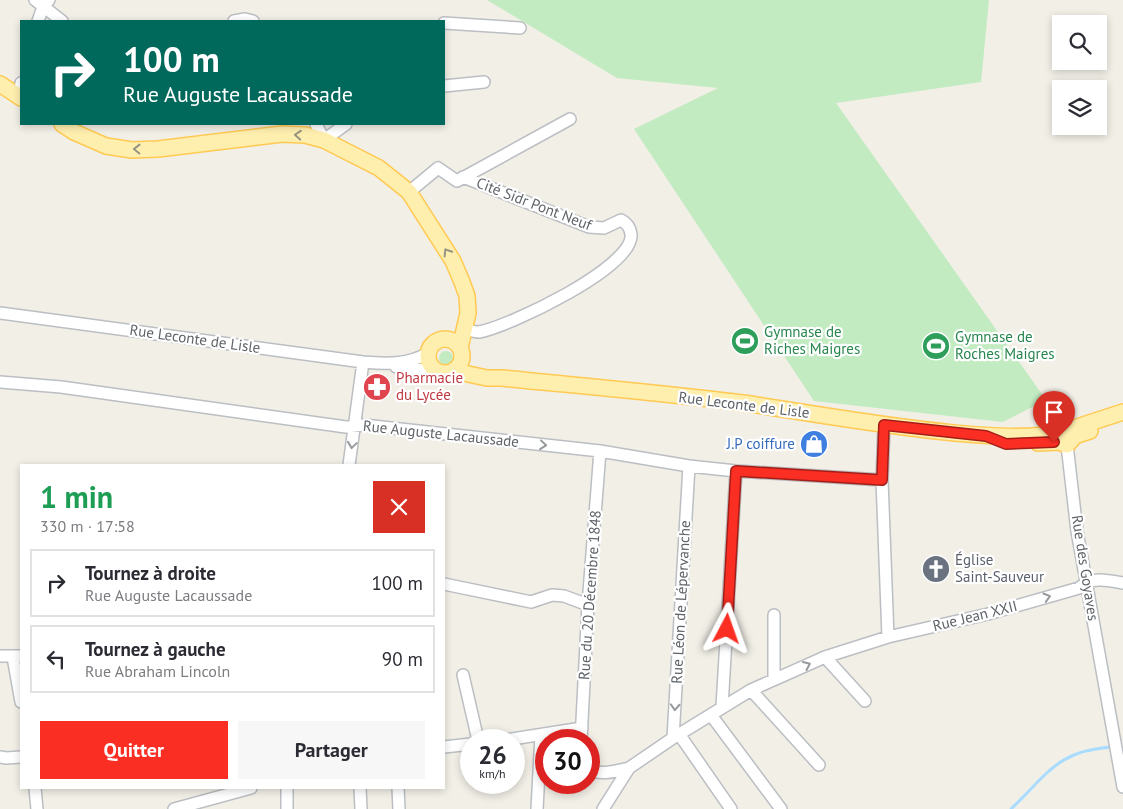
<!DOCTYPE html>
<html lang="fr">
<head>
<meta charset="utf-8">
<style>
	:root { --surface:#fff; --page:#f7f7f7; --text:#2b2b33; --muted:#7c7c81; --line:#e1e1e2; --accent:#fb2e23 }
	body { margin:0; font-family:"PT Sans",sans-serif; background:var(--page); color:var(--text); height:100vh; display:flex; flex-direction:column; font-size:19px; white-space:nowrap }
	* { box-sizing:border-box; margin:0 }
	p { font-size:16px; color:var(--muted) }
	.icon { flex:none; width:28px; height:28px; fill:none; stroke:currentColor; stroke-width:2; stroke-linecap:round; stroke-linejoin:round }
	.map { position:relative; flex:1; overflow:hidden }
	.panel { position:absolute; left:20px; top:464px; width:425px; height:325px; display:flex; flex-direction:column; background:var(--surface); border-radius:0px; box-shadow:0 2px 8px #0003 }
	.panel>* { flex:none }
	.top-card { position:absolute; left:20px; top:20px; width:425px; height:105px; border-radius:0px; box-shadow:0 2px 8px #0003; background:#00695c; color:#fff; overflow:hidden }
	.tools { position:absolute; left:1052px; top:15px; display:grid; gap:10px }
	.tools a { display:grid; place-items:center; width:55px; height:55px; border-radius:0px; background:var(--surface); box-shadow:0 2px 8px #0003; font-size:25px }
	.speed { position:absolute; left:460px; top:729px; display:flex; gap:10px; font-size:25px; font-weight:700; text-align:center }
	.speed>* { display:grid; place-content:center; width:65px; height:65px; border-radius:50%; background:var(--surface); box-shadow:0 2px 8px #0003; line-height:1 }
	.speed small { font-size:12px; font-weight:400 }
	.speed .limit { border:8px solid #d22; background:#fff; color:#111 }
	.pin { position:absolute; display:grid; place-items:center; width:42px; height:42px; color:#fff; margin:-51px -21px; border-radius:50% 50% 50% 0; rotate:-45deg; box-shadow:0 0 5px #0007 }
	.pin .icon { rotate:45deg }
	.me { position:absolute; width:55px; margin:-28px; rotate:4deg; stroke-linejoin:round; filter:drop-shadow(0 0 4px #0008) }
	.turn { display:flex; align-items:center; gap:18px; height:105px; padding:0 20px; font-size:22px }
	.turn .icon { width:65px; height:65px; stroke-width:2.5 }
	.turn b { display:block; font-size:35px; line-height:42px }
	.round { display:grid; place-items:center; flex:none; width:52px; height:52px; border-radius:0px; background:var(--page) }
	.overview { display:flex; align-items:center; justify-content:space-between; height:85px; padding:0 20px }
	h1 { font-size:30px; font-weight:800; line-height:38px; color:#1e9e55 }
	.primary-button { display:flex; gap:10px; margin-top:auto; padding:10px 20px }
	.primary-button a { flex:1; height:58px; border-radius:0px; background:var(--accent); color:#fff; font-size:20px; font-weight:800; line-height:58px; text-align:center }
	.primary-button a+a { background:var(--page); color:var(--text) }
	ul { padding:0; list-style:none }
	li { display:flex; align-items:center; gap:15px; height:68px; margin:0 10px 8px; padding:0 10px; border:2px solid var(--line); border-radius:0px }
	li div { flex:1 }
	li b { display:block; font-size:19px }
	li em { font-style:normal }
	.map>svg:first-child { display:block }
</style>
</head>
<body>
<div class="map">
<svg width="1123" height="809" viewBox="0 0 1123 809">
	<rect width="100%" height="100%" fill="#f1efe6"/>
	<path fill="#c2ebc1" d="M487,0H989L981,82L836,103L1046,400L1003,422L814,401L634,129L718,88L617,78Z
		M439 358a7 7 0 1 1 14 0a7 7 0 1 1-14 0Z"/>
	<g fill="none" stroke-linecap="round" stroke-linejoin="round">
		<path stroke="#a9dcff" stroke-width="3" d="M1011,809C1047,775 1057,750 1113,747"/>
		<defs>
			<path id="minor" d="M35,0L62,21
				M38,21L43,7L49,0
				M234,21L245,19L253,21
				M444,23L520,28
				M444,86L484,82
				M19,97L21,83
				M316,124L324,140
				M324,140L346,124
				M463,177L589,227L604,228L621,220C627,223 630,227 631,234C635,267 508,327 479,332C474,332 469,330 464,329
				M409,192L438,168L457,181L570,119
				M0,313L363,362C386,364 408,365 428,353
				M396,367L434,370
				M0,382L61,387L346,427L364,425L600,451L689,466L736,471L882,480
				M884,425L882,480L888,637
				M1067,445L1077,531L1123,787
				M349,465L363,362
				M444,584L531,602L552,595L564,596L588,605
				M0,656H21
				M13,657L21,702
				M825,657L865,701
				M463,675L478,740
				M774,679V615
				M751,690L819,765
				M722,707L736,471
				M711,715L781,809
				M679,734L731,809
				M673,738L689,466
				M506,740L582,728
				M581,740L588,605L600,451
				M444,747L471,744
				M0,757L6,758L21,757
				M589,769C601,776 616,771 629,768
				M35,788L37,809
				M360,788L361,809
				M398,788L399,809
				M174,809L251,788
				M287,809V788
				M537,809L541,735
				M603,809L629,768L673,738L751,690L825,657L888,637L988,614L1079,588C1092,576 1107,580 1123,583"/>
			<path id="major" d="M0,84L21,98
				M62,124L74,132L106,146L132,150L158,149L282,134L305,135L324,140L379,168L409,192L453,261L462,282L467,296L468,313L460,348
				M428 356a17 17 0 1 1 34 0a17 17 0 1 1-34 0Z
				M454,371L487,378H502C582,386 663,393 743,403C791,409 1033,455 1062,428L1071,429L1123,412
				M1038,443L1059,442L1067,445L1075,436L1090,431"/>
		</defs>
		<use href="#minor" stroke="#bbbec3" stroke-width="14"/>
		<use href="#major" stroke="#ffc952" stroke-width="18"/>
		<use href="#minor" stroke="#fff" stroke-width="11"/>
		<use href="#major" stroke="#ffefae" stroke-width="15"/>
	</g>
	<defs><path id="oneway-chevron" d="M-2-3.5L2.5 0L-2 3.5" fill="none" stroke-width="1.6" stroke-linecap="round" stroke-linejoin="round" transform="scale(1.25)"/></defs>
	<g stroke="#969480">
		<use href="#oneway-chevron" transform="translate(298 135) rotate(-176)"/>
		<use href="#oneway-chevron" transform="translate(137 149) rotate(-179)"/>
		<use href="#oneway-chevron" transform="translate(447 252) rotate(-122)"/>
	</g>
	<g stroke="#969a9d">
		<use href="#oneway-chevron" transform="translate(352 445) rotate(98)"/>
		<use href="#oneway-chevron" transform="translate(543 445) rotate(6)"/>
		<use href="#oneway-chevron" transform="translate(1047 597) rotate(-16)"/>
		<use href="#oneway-chevron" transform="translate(807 665) rotate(-24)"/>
		<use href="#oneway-chevron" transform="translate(675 707) rotate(93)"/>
	</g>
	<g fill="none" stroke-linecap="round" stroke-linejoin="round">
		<defs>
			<path id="route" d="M727,629L736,471L882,480L884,425L986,436L1006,444L1054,442"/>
		</defs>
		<use href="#route" stroke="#a31e17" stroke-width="12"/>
		<use href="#route" stroke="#fb2e23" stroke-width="9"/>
	</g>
	<defs>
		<symbol id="stadium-disc" viewBox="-11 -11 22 22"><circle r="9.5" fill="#2e9e5b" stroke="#fff"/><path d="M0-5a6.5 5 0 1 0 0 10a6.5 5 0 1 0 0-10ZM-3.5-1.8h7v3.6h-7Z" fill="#fff"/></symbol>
		<symbol id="pharmacy-disc" viewBox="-11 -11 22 22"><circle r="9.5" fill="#e0444e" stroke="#fff"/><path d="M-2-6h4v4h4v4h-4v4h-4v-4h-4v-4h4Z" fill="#fff"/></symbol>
		<symbol id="shop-disc" viewBox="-11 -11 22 22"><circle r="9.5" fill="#3f7fe0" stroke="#fff"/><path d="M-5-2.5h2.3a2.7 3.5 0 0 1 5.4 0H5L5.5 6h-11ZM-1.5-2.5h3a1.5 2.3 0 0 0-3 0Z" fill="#fff"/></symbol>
		<symbol id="church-disc" viewBox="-11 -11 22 22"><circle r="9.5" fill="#6b7280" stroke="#fff"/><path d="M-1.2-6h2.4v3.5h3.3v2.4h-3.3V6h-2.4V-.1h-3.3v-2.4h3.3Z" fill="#fff"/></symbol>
	</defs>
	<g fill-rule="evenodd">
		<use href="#stadium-disc" x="729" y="325" width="32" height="32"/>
		<use href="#stadium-disc" x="920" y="330" width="32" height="32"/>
		<use href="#pharmacy-disc" x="361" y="371" width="32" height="32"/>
		<use href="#shop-disc" x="798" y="428" width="32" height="32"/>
		<use href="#church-disc" x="920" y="553" width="32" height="32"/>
	</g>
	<g text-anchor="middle" stroke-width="4.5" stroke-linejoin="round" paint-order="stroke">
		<g font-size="15" fill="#5e6368" stroke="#fff">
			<text transform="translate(534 204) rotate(21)" y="5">Cité Sidr Pont Neuf</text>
			<text transform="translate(195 339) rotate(8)" y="5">Rue Leconte de Lisle</text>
			<text transform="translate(744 405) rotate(7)" y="5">Rue Leconte de Lisle</text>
			<text transform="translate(441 434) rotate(6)" y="5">Rue Auguste Lacaussade</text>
			<text transform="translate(1085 568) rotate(81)" y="5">Rue des Goyaves</text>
			<text transform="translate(590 595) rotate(-86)" y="5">Rue du 20 Décembre 1848</text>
			<text transform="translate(681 602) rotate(-87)" y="5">Rue Léon de Lépervanche</text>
			<text transform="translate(975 616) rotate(-14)" y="5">Rue Jean XXII</text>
		</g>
		<g font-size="15" fill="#27864d" stroke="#fff" text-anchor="start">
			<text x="764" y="337">Gymnase de<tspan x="764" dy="17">Riches Maigres</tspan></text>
			<text x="955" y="342">Gymnase de<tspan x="955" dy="17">Roches Maigres</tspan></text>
		</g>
		<g font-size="15" fill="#be3a42" stroke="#fff" text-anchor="start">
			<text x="396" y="383">Pharmacie<tspan x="396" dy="17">du Lycée</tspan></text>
		</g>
		<g font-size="15" fill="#366cbe" stroke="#fff" text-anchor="end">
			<text x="795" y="449">J.P coiffure</text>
		</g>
		<g font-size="15" fill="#5b616d" stroke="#fff" text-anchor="start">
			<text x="955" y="565">Église<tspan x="955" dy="17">Saint-Sauveur</tspan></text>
		</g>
	</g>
</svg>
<div class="tools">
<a><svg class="icon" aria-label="search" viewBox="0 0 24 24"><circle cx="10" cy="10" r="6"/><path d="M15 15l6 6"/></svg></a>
<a><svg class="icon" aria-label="layers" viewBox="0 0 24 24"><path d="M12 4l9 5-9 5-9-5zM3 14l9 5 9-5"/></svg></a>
</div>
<div class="speed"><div>26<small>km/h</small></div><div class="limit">30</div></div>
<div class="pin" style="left:1054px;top:442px;background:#d93025"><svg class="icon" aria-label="arrive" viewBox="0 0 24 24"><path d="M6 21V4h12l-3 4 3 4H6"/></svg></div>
<svg class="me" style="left:727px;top:629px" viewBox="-20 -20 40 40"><path d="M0-17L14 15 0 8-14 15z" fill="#fb2e23" stroke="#fff" stroke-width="4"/></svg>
<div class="top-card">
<div class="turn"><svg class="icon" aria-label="right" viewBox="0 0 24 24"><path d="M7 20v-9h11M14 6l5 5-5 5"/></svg><div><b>100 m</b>Rue Auguste Lacaussade</div></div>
</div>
<section class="panel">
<div class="overview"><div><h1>1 min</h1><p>330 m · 17:58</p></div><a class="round" style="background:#d93025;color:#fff"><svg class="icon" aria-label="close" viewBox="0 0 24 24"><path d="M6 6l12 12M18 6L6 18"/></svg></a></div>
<ul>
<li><svg class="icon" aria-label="right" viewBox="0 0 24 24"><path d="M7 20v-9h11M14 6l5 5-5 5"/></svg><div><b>Tournez à droite</b><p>Rue Auguste Lacaussade</p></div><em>100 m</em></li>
<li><svg class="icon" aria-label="left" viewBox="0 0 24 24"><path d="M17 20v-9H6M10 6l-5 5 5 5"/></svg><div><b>Tournez à gauche</b><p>Rue Abraham Lincoln</p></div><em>90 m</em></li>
</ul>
<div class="primary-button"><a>Quitter</a><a>Partager</a></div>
</section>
</div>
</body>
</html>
